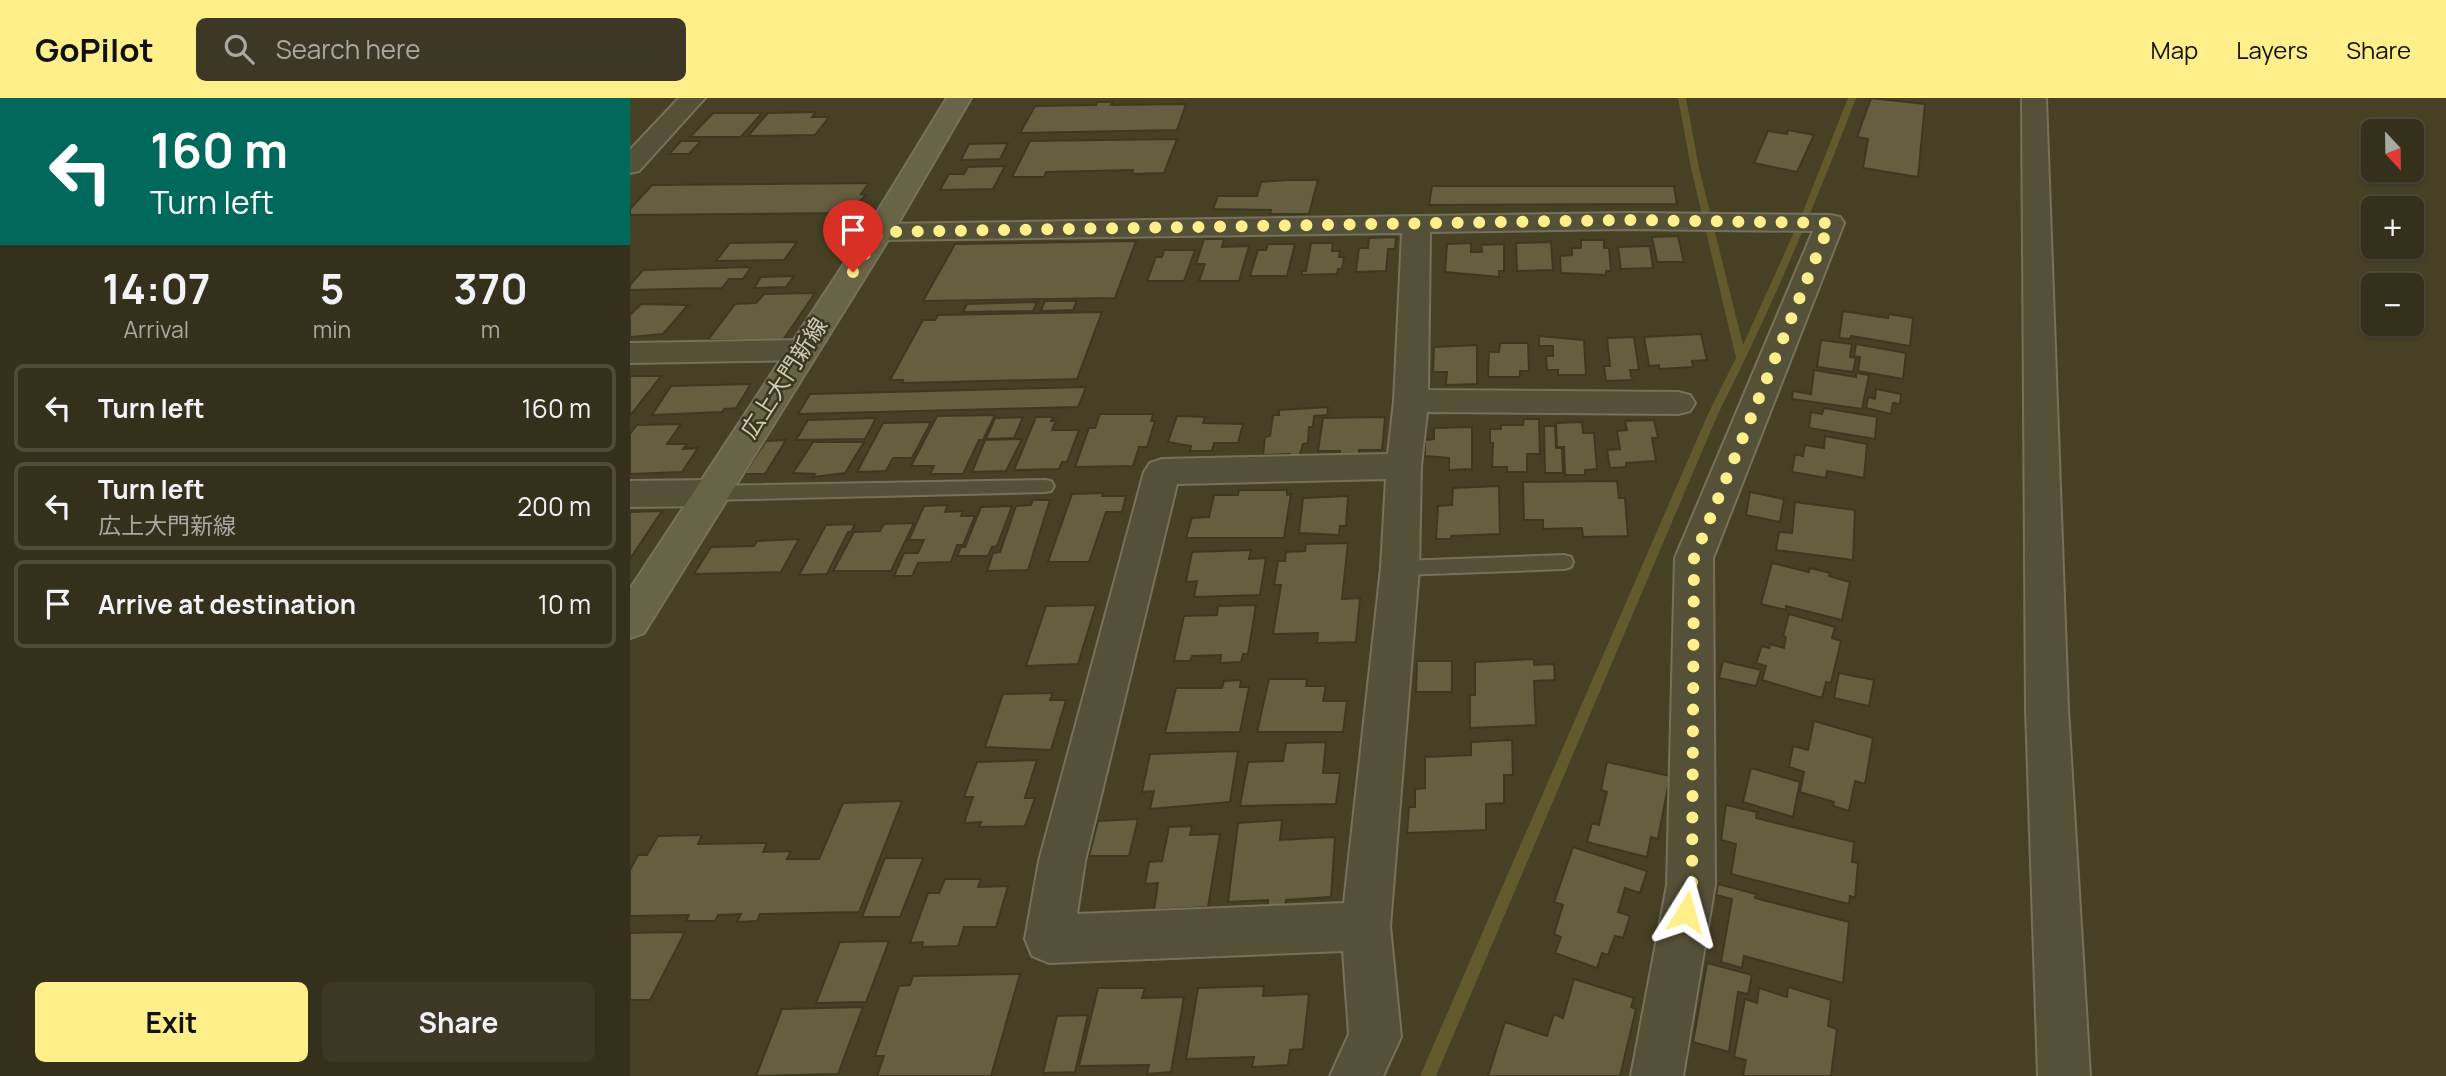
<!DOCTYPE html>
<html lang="en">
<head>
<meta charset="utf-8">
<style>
	:root { --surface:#34301c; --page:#3c3825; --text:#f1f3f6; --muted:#a9a9a3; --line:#4e4b3b; --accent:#ffef8b }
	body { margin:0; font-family:Manrope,"Noto Sans JP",sans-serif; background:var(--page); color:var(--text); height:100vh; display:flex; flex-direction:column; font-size:26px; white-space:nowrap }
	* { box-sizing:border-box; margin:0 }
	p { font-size:23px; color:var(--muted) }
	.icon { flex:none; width:38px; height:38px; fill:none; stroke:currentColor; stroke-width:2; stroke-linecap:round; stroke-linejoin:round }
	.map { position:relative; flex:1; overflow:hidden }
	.panel { display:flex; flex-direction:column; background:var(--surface); width:630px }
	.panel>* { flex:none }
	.top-card { background:#00695c; color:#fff; overflow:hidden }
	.needle { width:46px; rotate:158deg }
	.fabs { position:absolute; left:1731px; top:21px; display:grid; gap:14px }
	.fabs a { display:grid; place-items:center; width:63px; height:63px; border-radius:10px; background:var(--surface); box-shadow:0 2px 5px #0004,0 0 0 2px var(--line); font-size:35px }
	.pin { position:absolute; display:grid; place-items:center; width:60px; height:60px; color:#fff; margin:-72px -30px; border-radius:50% 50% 50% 0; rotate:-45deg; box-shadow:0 0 7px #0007 }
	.pin .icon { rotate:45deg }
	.me { position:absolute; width:77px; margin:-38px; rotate:8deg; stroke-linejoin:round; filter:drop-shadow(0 0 5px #0008) }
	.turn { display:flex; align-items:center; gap:24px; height:147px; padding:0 35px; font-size:32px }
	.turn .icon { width:91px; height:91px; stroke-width:2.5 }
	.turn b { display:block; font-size:49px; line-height:60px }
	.eta { display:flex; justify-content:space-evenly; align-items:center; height:119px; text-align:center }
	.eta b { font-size:42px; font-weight:700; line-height:49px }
	.action { display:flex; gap:14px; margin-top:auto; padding:14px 35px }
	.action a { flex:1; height:80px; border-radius:10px; background:var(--accent); color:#111; font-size:28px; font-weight:700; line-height:80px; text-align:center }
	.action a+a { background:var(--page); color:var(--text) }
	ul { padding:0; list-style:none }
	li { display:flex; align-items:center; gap:21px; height:88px; margin:0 14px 10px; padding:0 21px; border:4px solid var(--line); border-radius:10px }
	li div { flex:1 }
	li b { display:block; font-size:26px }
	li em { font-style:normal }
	header { display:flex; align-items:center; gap:42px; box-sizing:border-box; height:98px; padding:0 35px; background:var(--accent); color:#111 }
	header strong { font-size:33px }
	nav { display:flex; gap:38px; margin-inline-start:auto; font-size:24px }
	.search { width:490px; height:63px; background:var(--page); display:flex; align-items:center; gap:18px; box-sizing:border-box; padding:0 24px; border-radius:10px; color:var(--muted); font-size:26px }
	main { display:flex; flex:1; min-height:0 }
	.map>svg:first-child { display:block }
</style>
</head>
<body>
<header>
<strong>GoPilot</strong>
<div class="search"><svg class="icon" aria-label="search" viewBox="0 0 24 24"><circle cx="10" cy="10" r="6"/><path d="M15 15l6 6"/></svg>Search here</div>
<nav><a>Map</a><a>Layers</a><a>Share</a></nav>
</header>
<main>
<section class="panel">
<div class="top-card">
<div class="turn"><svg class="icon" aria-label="left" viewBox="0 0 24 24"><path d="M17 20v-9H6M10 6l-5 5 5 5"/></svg><div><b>160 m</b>Turn left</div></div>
</div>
<div class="eta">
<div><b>14:07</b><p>Arrival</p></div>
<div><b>5</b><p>min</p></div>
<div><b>370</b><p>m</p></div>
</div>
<ul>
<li><svg class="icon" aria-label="left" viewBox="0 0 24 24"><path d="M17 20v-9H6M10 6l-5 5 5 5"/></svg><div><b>Turn left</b></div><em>160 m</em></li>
<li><svg class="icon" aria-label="left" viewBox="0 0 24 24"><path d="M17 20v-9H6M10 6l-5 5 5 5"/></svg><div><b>Turn left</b><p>広上大門新線</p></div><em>200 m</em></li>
<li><svg class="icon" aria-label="arrive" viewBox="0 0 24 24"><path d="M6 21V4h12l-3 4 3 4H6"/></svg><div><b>Arrive at destination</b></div><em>10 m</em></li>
</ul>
<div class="action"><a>Exit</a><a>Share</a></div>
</section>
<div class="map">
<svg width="1816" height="978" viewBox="0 0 1816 978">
	<rect width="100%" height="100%" fill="#464025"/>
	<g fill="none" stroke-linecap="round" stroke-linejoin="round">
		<path fill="#62592d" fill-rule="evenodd" d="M1048,0H1056L1069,70L1113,247L1170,121L1218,0H1226C1185,108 1140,213 1088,316L806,978H790L1078,316L1106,260L1061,70Z"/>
	</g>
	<path fill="#655f40" stroke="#3d3820" stroke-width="2" d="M1241,0L1295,6L1288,79L1233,70L1238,41L1227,39Z
		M467,4H483L481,7L556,6L547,32L390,35L405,8L466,7Z
		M186,14L182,19H199L185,37L118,38L138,15Z
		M83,15H132L111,39H60Z
		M1158,32L1184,37L1167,74L1124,65L1138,33L1157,36Z
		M547,41L534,75L502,76L503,72L416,74L414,79H382L400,43Z
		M51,43H71L59,56H39Z
		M378,45L370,61L331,62L339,46Z
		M375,68L363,91L310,92L319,76H334L338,69Z
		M658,82H688L679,116H640L641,112L583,111L588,98H627L631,84Z
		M239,85L231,96L236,97L218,115L0,117V111L22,87Z
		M802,88H1044L1047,106L799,107Z
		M1048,138L1054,164H1027L1022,139Z
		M766,139L765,151H758L756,173L726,174L729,150H738L739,140Z
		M574,141H594L592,149L619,148L609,183H569L575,166H566Z
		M951,142H974V150H979L981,173H976V177L931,175L930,158L942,157V150H951Z
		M506,143L485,200L293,203L325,146Z
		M167,144L154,162L86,163L100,145Z
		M921,144L923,172L887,173L886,145Z
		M681,145H703L702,153H710L709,159H714L712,171H708L707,176L672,177V173H676Z
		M841,145V154H852L851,147L874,146V173H869V179L815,174L817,146Z
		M638,146H665L657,178H620L628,152H636Z
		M1020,148L1023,170L991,171L988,149Z
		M534,152H565L554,183H517L526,159H532Z
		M121,169L113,181H99L92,190L0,192V187L13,172Z
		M164,178L156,189L124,190L131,179Z
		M185,195L153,242H78L105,206L126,205L134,196Z
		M415,203H447L443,212L411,213Z
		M407,204L403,213L333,214L337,206Z
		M11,206L58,207L33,236L0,239V217Z
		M1213,213L1258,220L1259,216L1283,220L1280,248L1221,238L1220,241L1209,240Z
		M472,214L447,281L272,285L273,282H260L293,222H305L308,217Z
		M1071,236L1077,262L1062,263L1063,269L1029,271V267L1019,268L1014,239Z
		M909,238L954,242L956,277H928V272H917L916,258H923V248H909Z
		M1004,239L1009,272H1000L1002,282L976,283L974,268H980L977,240Z
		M1191,242L1222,246L1220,259L1226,260L1223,274L1187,269Z
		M870,245H898L899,273H890V279H858L859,254H869Z
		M1226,246L1276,255L1273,281L1228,273L1230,259L1224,258Z
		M847,247V286L816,287L817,274H803L804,249Z
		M1184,272L1226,279V275L1239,277L1232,311L1162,301L1163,293L1181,296Z
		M0,278H31L0,318Z
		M121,286L106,310L94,311L92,314L22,317L41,288Z
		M456,289L448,309L168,316L180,296Z
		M1246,291L1271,296L1270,306L1263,305L1261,316L1236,310L1238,299L1245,301Z
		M698,309L697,317L684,318L683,329H679L678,345L673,346L669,359H660V356L633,357L635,339L640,338L643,317H649V312Z
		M1194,310L1247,319L1245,341L1179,330L1181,314L1192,316Z
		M470,316H523L521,323H525L517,349H509L503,368L445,369L459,330H465Z
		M365,317L353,342H349L333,376H300L304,368H281L307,318Z
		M547,318L575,319L573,325L613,326L608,345H584L582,353H560L561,348L538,344Z
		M393,319L384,340L356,341L365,320Z
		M406,319H423L421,323H426L422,332H449L437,364H432L429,371L384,372Z
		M755,319L752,352H729V358H710V353H688L693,320Z
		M246,320L235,341L166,342L178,322Z
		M894,321H909L910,356H897V374H877V369H862L863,345H860V331H871V327H893Z
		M1024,322L1028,340H1022L1026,363L996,365V369L980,370L977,352L990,351L987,333L997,332L995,323Z
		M301,324L282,360H263L256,373L227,374L253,325Z
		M952,324L953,335H964L967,371L955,372V377H935L934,349H927L926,325Z
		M51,326L37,346H57L53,351L68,350L52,374L0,376V336L7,327Z
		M914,328H925L926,350H932L933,375H915Z
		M842,329V371L819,372V360L795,358V342L804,341V330Z
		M1195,338L1237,346L1234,380L1197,373L1196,380L1162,374L1165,356L1173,358L1175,347L1194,350Z
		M392,341L376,373L342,374L355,342Z
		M156,342L135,376H114L136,343Z
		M183,344H234L215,375L183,379L185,376L163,375Z
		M987,383L989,400H995L998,438L953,439L952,430L913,431V422H894L893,384Z
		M869,388L870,436L821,438V441H806L808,408L822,407L823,390Z
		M609,392H657V397L661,396L654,440H556L562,420L579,419L584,397H608Z
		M1120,394L1154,401L1150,424L1116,417Z
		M473,395L472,398H496L492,414H476L459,464H418L442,396Z
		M718,398L716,428H710L709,437L669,435L673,400Z
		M403,402H420L398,472L357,473L363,455L370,454L386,408L401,407Z
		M1165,404L1225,412L1223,462L1146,452L1149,434L1162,435Z
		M318,407L315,414L333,413L331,418H345L333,447H327L321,464L288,465L282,478H264L274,455H288L294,442H279L294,408Z
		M382,408L367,448L362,449L358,458H327L331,449H335L351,409Z
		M32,413L0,461V414Z
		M284,425L261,473H203L224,434L250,433L254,426Z
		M225,426L221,434H218L197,476L169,477L196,427Z
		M169,441L151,474L64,476L81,449L124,448L127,443Z
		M718,445L712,501L730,500L726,544L687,545L688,535L643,536L651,487H644L648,463H655L656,454L675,453L676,446Z
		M621,452L619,461L636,460L630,497L564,499L567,483L556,484L562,454Z
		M1142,465L1179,474L1180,470L1200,475L1199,478L1220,484L1212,522L1156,508V512L1131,506Z
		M466,507L448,566L396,568L416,508Z
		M626,507L618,556H613L611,564L590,565L591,557L562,558L560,563H544L554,518L587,517L588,508Z
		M1159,516L1205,529L1202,540L1211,543L1201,585L1196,584L1192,600L1132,582L1136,568L1126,565L1132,548L1139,550L1140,546L1154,550L1156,539L1153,538Z
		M904,561V567L924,566L925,582L904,583L906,627L840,630V597H845V564Z
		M787,563H822V594H786Z
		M1093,563L1131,572L1126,588L1089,580Z
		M1209,575L1244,582L1239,608L1204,600Z
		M639,581H677L676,588H696L693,603H717L713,634H627Z
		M611,582L610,589H619L610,634L535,635L546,590H592L594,583Z
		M423,595L420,602H436L421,652L355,649L373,596Z
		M1184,623L1243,640L1235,686L1225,683L1219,713L1203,708L1204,704L1170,694L1174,674L1159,669L1163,648L1178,652Z
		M882,642L883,677H874V705L856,706V732L777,735L779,709H785V691L795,690V659L841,657V644Z
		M696,644L693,675H710L706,706L610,708L618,664L653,663L656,645Z
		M608,653L600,704L520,711L524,693L512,694L520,656Z
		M407,662L395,700H405L395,728L349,729L351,724L334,725L343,699H334L347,664Z
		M977,664L1040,678L1028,741L1021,739L1017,759L957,744L962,725L969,727L977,694L971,692Z
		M1121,670L1170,684L1163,719L1113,704Z
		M272,703L229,814L130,816L127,823L107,824L111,816L88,817L85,823H56L59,817L0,818V772L8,757H17L28,738L72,737L68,746L137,745L133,754L161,753L157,761H189L213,705Z
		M1096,707L1127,714L1126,720L1224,744L1222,764L1228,765L1225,800L1220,798L1219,806L1101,776L1106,746L1091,742Z
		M508,721L499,758H459L468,723Z
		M652,722L650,742L705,739L701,799L656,802L655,809L638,810V802L598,804L608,725Z
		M562,728L560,737L590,736L578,809L524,812L528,785L515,786L519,764L532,763L539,729Z
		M943,749L1017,773L1010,795L995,790L988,814L1000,818L993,840L985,838L978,857L972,855L967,870L925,855L931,839L924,836L933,807L924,804Z
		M255,760H293L270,819H232Z
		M315,781H351L348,789L378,788L366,829H334L328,848L292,849L293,844L280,845L298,795H309Z
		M1088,786L1126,796L1125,800L1219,824L1213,885L1114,858L1112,870L1091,864L1102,801L1086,797Z
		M55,834L20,902H0V835Z
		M259,843L236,904L186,905L210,844Z
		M1077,865L1122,877L1118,896L1108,894L1099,954L1063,944Z
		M390,876L361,978H247L254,958H245L269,888L280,887L283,878Z
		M944,881L1004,900L1001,909L1006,911L990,978H858L875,924L917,938L924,916L933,920Z
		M634,888L633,898L679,896L673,951L660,952L658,967L622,969L624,959L556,961L568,890Z
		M1158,889L1201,902L1198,928L1207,931L1201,978H1113L1116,962L1104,959L1115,901L1127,905L1129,890L1157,899Z
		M468,890H515L512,900L554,899L541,974L517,976L519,967L449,968Z
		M233,909L208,976L126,978L152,911Z
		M458,917L445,974L413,975L427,918Z"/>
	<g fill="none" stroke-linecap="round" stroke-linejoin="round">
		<defs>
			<path id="service" d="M415,382L421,383L424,388L421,393L415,394L80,402L74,400L71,395L74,390L80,388Z
				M934,457L941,459L943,464L941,469L934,471L770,477L763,475L761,470L763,465L770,463Z"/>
			<path id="minor" d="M49,0H75L9,73L0,75V52Z
				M998,115L1200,117L1210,119L1214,125L1083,460L1085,787L1053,978H1001L1037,787L1045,460L1183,133L998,131L800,134L798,292L1048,294L1060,297L1065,305L1060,313L1048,316L797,314L791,368L789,470L760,828L771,939L753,978H700L719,936L713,853L419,865L402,858L395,841L409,763L514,374L520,365L532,361L758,356L764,303L772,135L249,142L239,140L235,134L239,128L249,126ZM756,381L751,470L714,805L447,816L455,763L547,386Z
				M172,242L183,245L188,252L183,259L172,262L0,265V245Z
				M80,382L93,386L98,395L93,404L80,408L0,409V383Z"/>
			<path id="tertiary" d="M1392,0H1416L1438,611L1460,978H1408L1396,611Z"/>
			<path id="secondary" d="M317,0H341L263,134L14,535L0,540V491L235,134Z"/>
		</defs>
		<use href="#service" stroke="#75715b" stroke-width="4"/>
		<use href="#minor" stroke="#75715b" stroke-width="4"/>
		<use href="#tertiary" stroke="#75715b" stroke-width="4"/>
		<use href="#secondary" stroke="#75715b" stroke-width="4"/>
		<use href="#service" fill="#555139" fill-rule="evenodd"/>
		<use href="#minor" fill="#555139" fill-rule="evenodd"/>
		<use href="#tertiary" fill="#555139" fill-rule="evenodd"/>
		<use href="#secondary" fill="#686447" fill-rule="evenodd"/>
	</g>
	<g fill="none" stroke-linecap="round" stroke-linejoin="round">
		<path stroke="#ffef8b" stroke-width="12" stroke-dasharray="0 21.6" d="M223,174L249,134L998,122L1200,125L1064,460L1062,787L1056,814"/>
	</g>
	<g text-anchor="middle" stroke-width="5" stroke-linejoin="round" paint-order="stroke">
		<g font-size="23" fill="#cecbb7" stroke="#3b361e">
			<text transform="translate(154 280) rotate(-57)" y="8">広上大門新線</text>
		</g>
	</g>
</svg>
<div class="fabs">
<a><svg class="needle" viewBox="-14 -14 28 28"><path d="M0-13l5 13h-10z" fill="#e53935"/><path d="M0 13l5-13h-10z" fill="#a9a9a3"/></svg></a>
<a>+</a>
<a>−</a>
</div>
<div class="pin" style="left:223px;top:174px;background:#d93025"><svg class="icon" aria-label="arrive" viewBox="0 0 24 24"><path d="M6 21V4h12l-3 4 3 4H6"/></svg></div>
<svg class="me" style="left:1056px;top:814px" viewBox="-20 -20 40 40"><path d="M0-17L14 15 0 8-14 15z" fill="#ffef8b" stroke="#fff" stroke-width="4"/></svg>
</div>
</main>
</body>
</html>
